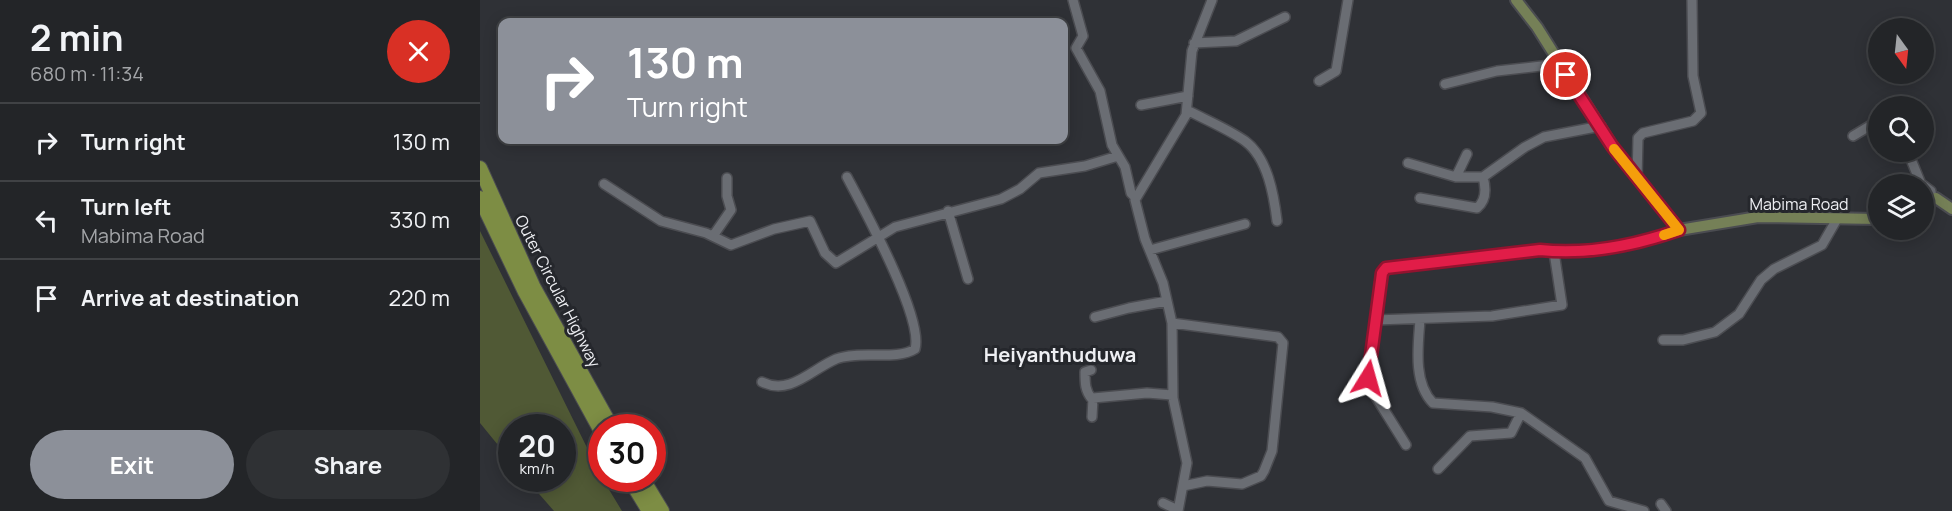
<!DOCTYPE html>
<html lang="en">
<head>
<meta charset="utf-8">
<style>
	:root { --surface:#232528; --page:#2f3134; --text:#f1f3f6; --muted:#a3a5a8; --line:#404245; --accent:#8c9099 }
	body { margin:0; font-family:Manrope,sans-serif; background:var(--page); color:var(--text); height:100vh; display:flex; flex-direction:column; font-size:22px; white-space:nowrap }
	* { box-sizing:border-box; margin:0 }
	p { font-size:20px; color:var(--muted) }
	.icon { flex:none; width:33px; height:33px; fill:none; stroke:currentColor; stroke-width:2; stroke-linecap:round; stroke-linejoin:round }
	.map { position:relative; flex:1; overflow:hidden }
	.details { display:flex; flex-direction:column; background:var(--surface); width:480px }
	.details>* { flex:none }
	.top-card { position:absolute; left:18px; top:18px; width:570px; height:126px; border-radius:12px; box-shadow:0 3px 15px #0003,0 0 0 2px var(--line); background:#8c9099; color:#fff; overflow:hidden }
	.needle { width:39px; rotate:165deg }
	.fabs { position:absolute; left:1388px; top:18px; display:grid; gap:12px }
	.fabs a { display:grid; place-items:center; width:66px; height:66px; border-radius:50%; background:var(--surface); box-shadow:0 3px 15px #0003,0 0 0 2px var(--line); font-size:30px }
	.speed { position:absolute; left:18px; top:414px; display:flex; gap:12px; font-size:30px; font-weight:700; text-align:center }
	.speed>* { display:grid; place-content:center; width:78px; height:78px; border-radius:50%; background:var(--surface); box-shadow:0 3px 15px #0003,0 0 0 2px var(--line); line-height:1 }
	.speed small { font-size:15px; font-weight:400 }
	.speed .limit { border:9px solid #d22; background:#fff; color:#111 }
	.pin { position:absolute; display:grid; place-items:center; width:51px; height:51px; color:#fff; margin:-26px; border:3px solid #fff; border-radius:50%; box-shadow:0 2px 6px #0007 }
	.me { position:absolute; width:66px; margin:-33px; rotate:8deg; stroke-linejoin:round; filter:drop-shadow(0 0 4px #0008) }
	.turn { display:flex; align-items:center; gap:21px; height:126px; padding:0 30px; font-size:27px }
	.turn .icon { width:78px; height:78px; stroke-width:2.5 }
	.turn b { display:block; font-size:42px; line-height:51px }
	.round { display:grid; place-items:center; flex:none; width:63px; height:63px; border-radius:32px; background:var(--page) }
	.head { display:flex; align-items:center; justify-content:space-between; height:102px; padding:0 30px }
	h1 { font-size:36px; font-weight:700; line-height:45px }
	.primary-button { display:flex; gap:12px; margin-top:auto; padding:12px 30px }
	.primary-button a { flex:1; height:69px; border-radius:36px; background:var(--accent); color:#fff; font-size:24px; font-weight:700; line-height:69px; text-align:center }
	.primary-button a+a { background:var(--page); color:var(--text) }
	ul { padding:0; list-style:none }
	li { display:flex; align-items:center; gap:18px; height:78px; padding:0 30px; border-top:2px solid var(--line) }
	li div { flex:1 }
	li b { display:block; font-size:22px }
	li em { font-style:normal }
	main { display:flex; flex:1; min-height:0 }
	.map>svg:first-child { display:block }
</style>
</head>
<body>
<main>
<section class="details">
<div class="head"><div><h1>2 min</h1><p>680 m · 11:34</p></div><a class="round" style="background:#d93025;color:#fff"><svg class="icon" aria-label="close" viewBox="0 0 24 24"><path d="M6 6l12 12M18 6L6 18"/></svg></a></div>
<ul>
<li><svg class="icon" aria-label="right" viewBox="0 0 24 24"><path d="M7 20v-9h11M14 6l5 5-5 5"/></svg><div><b>Turn right</b></div><em>130 m</em></li>
<li><svg class="icon" aria-label="left" viewBox="0 0 24 24"><path d="M17 20v-9H6M10 6l-5 5 5 5"/></svg><div><b>Turn left</b><p>Mabima Road</p></div><em>330 m</em></li>
<li><svg class="icon" aria-label="arrive" viewBox="0 0 24 24"><path d="M6 21V4h12l-3 4 3 4H6"/></svg><div><b>Arrive at destination</b></div><em>220 m</em></li>
</ul>
<div class="primary-button"><a>Exit</a><a>Share</a></div>
</section>
<div class="map">
<svg width="1472" height="511" viewBox="0 0 1472 511">
	<rect width="100%" height="100%" fill="#2f3136"/>
	<path fill="#505935" d="M0,231L122,478L142,511H74L46,479L82,478V428H32L31,461L0,423Z"/>
	<g fill="none" stroke-linecap="round" stroke-linejoin="round">
		<defs>
			<path id="minor" d="M593,0L603,36L596,48L620,91L632,145L645,167L651,193L655,197
				M714,43L756,41L805,17
				M839,81L856,71L868,0
				M965,84L1017,71L1079,64
				M661,105L708,96
				M707,110C726,120 748,129 765,141C788,158 794,196 797,221
				M1373,136L1398,121
				M1428,152L1441,184
				M928,163L976,177H1003L1045,147L1064,137L1121,126
				M976,177L987,154
				M1157,179L1158,138L1163,133L1213,121L1221,113L1213,76L1212,0
				M124,184L181,221L226,233L251,245L294,229L330,221L345,253L356,263L415,227L521,199L540,189L559,173L605,166L638,156
				M1443,185L1451,191L1452,199
				M940,198L997,208C1007,200 1006,188 1003,177
				M468,211L488,279
				M233,236L251,210L247,196V178
				M670,250L765,224
				M615,317L649,308L687,301
				M895,320L1012,316L1082,305L1074,252
				M940,320C938,346 933,383 953,403L1012,407L1041,413L1105,458L1129,501L1164,511
				M692,323L798,337L803,343L792,451L784,471L781,476L762,484L727,481L703,486
				M1183,340H1203L1235,332L1259,314L1281,280L1294,269L1342,245L1357,219
				M611,370L605,372C605,383 605,391 612,399
				M282,382C310,396 332,369 356,359C380,350 416,361 435,349C444,318 384,209 367,177
				M612,417L613,398L667,393L692,395
				M926,445L891,389L888,378L901,273L906,268L1060,250C1106,256 1156,245 1199,230
				M958,469L990,436L1031,433L1041,413
				M683,503L698,510
				M1181,504L1186,511
				M698,511L707,463L693,398L692,323L683,283L665,239L655,200L706,115L712,51L732,0"/>
			<path id="major" d="M1036,0L1057,27L1132,146L1199,230L1278,217L1398,219
				M1443,203L1456,198L1472,209"/>
			<path id="highway" d="M0,168L54,288L132,428
				M0,198L45,292L122,433
				M149,478L169,511
				M162,478L182,511"/>
		</defs>
		<use href="#minor" stroke="#4b4c51" stroke-width="12"/>
		<use href="#major" stroke="#4b4c51" stroke-width="14"/>
		<use href="#highway" stroke="#4b4c51" stroke-width="16"/>
		<use href="#minor" stroke="#6a6d73" stroke-width="9"/>
		<use href="#major" stroke="#758057" stroke-width="10"/>
		<use href="#highway" stroke="#7d8d44" stroke-width="14"/>
	</g>
	<g fill="none" stroke-linecap="round" stroke-linejoin="round">
		<defs>
			<path id="route" d="M888,378L902,273L906,268L1060,250C1106,255 1156,245 1199,230L1132,146L1086,75"/>
		</defs>
		<use href="#route" stroke="#92132f" stroke-width="15"/>
		<use href="#route" stroke="#e11d48" stroke-width="10"/>
		<path stroke="#f59e0b" stroke-width="10" d="M1134,149L1199,230L1184,235"/>
	</g>
	<g text-anchor="middle" stroke-width="6" stroke-linejoin="round" paint-order="stroke">
		<g font-size="16" fill="#eeeff3" stroke="#25272c">
			<text x="1319" y="210">Mabima Road</text>
			<text transform="translate(78 291) rotate(63)" y="6">Outer Circular Highway</text>
		</g>
		<g font-size="20" font-weight="bold" fill="#eeeff3" stroke="#25272c">
			<text x="580" y="362">Heiyanthuduwa</text>
		</g>
	</g>
</svg>
<div class="fabs">
<a><svg class="needle" viewBox="-14 -14 28 28"><path d="M0-13l5 13h-10z" fill="#e53935"/><path d="M0 13l5-13h-10z" fill="#a3a5a8"/></svg></a>
<a><svg class="icon" aria-label="search" viewBox="0 0 24 24"><circle cx="10" cy="10" r="6"/><path d="M15 15l6 6"/></svg></a>
<a><svg class="icon" aria-label="layers" viewBox="0 0 24 24"><path d="M12 4l9 5-9 5-9-5zM3 14l9 5 9-5"/></svg></a>
</div>
<div class="speed"><div>20<small>km/h</small></div><div class="limit">30</div></div>
<div class="pin" style="left:1086px;top:75px;background:#d93025"><svg class="icon" aria-label="arrive" viewBox="0 0 24 24"><path d="M6 21V4h12l-3 4 3 4H6"/></svg></div>
<svg class="me" style="left:888px;top:378px" viewBox="-20 -20 40 40"><path d="M0-17L14 15 0 8-14 15z" fill="#e11d48" stroke="#fff" stroke-width="4"/></svg>
<div class="top-card">
<div class="turn"><svg class="icon" aria-label="right" viewBox="0 0 24 24"><path d="M7 20v-9h11M14 6l5 5-5 5"/></svg><div><b>130 m</b>Turn right</div></div>
</div>
</div>
</main>
</body>
</html>
